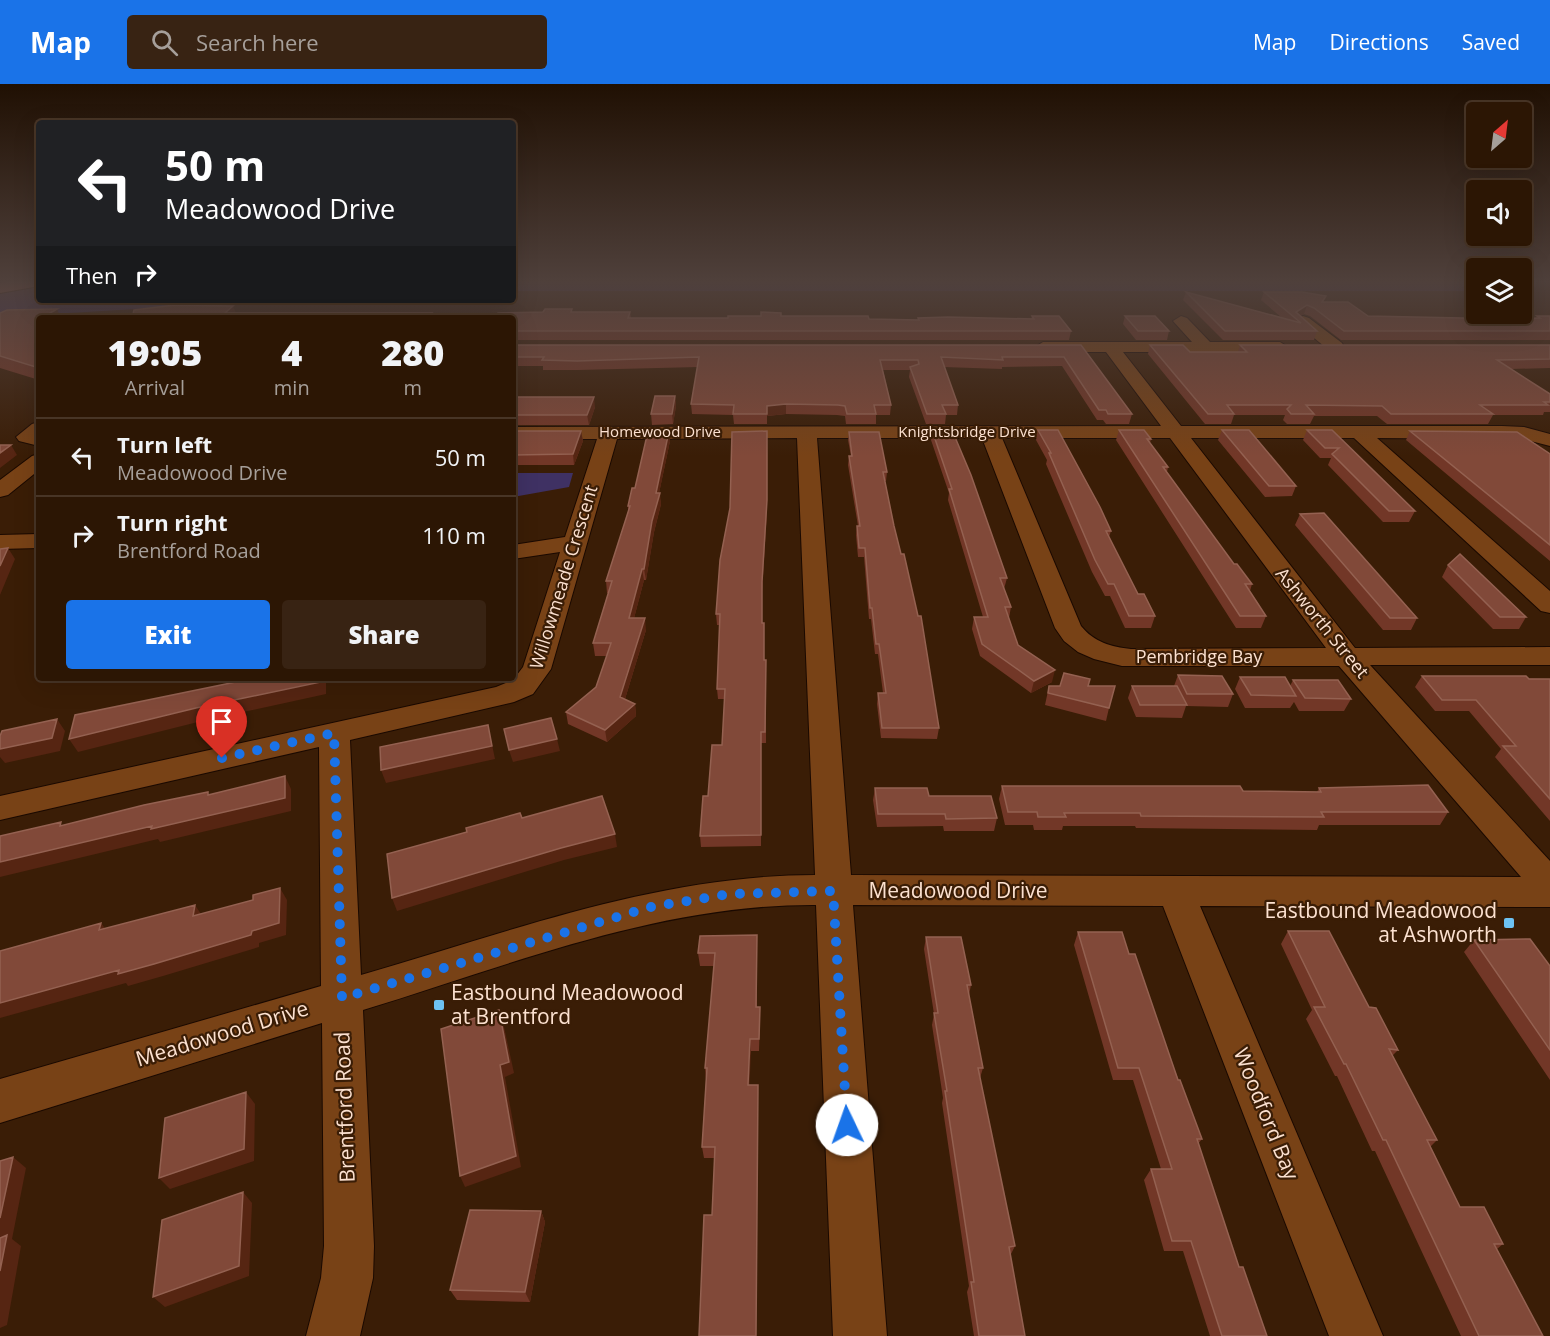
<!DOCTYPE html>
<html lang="en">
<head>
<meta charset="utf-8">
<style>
	:root { --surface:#2c1604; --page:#382313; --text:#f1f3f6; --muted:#a69f9a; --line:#483526; --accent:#1a73e8 }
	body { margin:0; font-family:"Open Sans",sans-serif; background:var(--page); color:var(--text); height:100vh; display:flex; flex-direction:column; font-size:22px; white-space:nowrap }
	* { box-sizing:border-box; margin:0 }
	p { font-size:20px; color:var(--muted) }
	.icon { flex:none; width:33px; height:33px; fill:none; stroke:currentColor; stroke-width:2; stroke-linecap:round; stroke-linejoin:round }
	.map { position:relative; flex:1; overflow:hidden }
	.sheet { position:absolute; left:36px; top:231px; width:480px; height:366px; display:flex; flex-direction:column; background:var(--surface); border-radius:6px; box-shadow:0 6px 24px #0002,0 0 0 2px var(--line) }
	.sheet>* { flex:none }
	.banner { position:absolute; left:36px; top:36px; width:480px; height:183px; border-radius:6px; box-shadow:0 6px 24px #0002,0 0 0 2px var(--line); background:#202124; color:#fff; overflow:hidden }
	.needle { width:39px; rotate:28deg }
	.tools { position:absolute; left:1466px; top:18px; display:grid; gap:12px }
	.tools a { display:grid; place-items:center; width:66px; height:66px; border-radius:6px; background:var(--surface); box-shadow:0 6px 24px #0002,0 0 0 2px var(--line); font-size:30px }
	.pin { position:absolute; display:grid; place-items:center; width:51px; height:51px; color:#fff; margin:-62px -26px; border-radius:50% 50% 50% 0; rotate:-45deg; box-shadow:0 0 6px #0007 }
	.pin .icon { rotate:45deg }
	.me { position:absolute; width:66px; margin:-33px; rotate:357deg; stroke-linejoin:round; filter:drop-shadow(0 0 4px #0008) }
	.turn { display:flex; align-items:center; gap:21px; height:126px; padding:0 30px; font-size:27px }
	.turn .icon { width:78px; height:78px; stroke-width:2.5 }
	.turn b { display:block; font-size:42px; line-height:51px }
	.then { display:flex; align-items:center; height:57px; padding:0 30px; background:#0003; gap:12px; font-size:22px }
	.eta { display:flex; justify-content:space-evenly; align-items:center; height:102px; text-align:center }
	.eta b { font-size:36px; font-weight:800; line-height:42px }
	.primary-button { display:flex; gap:12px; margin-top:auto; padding:12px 30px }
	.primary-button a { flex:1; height:69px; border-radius:6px; background:var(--accent); color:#fff; font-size:24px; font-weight:800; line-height:69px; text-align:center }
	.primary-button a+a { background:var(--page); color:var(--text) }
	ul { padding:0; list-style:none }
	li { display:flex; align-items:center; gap:18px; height:78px; padding:0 30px; border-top:2px solid var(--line) }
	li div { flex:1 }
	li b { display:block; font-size:22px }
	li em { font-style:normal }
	header { display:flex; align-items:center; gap:36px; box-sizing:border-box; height:84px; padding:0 30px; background:var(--accent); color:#fff }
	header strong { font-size:28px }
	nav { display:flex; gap:33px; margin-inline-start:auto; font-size:21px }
	.search { width:420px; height:54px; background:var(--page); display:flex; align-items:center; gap:15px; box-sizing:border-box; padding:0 21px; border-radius:6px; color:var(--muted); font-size:22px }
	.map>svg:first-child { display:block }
</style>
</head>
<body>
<header>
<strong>Map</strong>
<div class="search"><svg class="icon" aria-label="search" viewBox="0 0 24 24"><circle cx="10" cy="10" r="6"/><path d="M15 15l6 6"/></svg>Search here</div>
<nav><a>Map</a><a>Directions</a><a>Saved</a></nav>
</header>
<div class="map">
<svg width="1550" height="1252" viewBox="0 0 1550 1252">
	<rect width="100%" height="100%" fill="#3a1d06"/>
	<path fill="#3f3163" d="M513,197H1476V207H513Z
		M39,201V216H290L0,233V208Z
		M513,389H573L569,403L513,413Z"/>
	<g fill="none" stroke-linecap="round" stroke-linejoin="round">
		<defs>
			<path id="minor" d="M1181,232L1187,234L1210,258H1280L1288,263L1280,268H1123L1181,342H1502L1524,343L1550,350V362L1523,355L1377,354L1550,507V529L1541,527L1354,354H1191L1355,564L1550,563V581H1370L1550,777V823L1200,822L1383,1252H1329L1163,822L853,821L887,1252H833L816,821C660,820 510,881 363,926L374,1162L373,1194L360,1252H306L321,1194L324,1162L322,939L0,1039V995L321,902L319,663L0,736V712L496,603L513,596L523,583L560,468L513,475V461L565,453L597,355H513V343L1161,342L1106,268H1043L1035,263L1043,258H1192L1173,237ZM797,354L815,791C659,791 509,848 361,891L350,656L514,618L533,610L551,585L617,355ZM817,354H982L1055,544L1064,557L1078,568L1094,575L1122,582H1339L1521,793L851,791ZM1002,354H1170L1326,564L1131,565C1111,563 1094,558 1081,542Z
				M1303,232L1309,234L1342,259L1344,263L1342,267H1330L1297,240L1295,237L1297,234Z
				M39,338V362L19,357L16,353L32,340Z
				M39,370V386L8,411L0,413V396L32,372Z
				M39,450V464L0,465V451Z"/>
			<path id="major" d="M15,197H39V202L0,209V199Z"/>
		</defs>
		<use href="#minor" stroke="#1a0901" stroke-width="2"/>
		<use href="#major" stroke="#1a0901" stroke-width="2"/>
		<use href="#minor" fill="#784216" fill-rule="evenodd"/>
		<use href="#major" fill="#a45f60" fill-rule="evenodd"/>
	</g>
	<path fill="#723727" d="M1186,208L1281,233L1261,216L1264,208L1326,212L1323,218L1368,232L1510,235L1535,234L1537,232H1550V256H1341L1310,232L1304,230L1300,232L1317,247L1314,256H1223L1183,216Z
		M573,228H630L631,234H728L781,232L869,235L918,236V234L1031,235L1032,232L1071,247L1069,256H513V234Z
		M0,229L61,234H39V296L0,284Z
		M1125,232L1169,247L1167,256H1136L1123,240Z
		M513,261H1081L1132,330L1129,340H1106L1103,336H1097L1062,282L1002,283V285L944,283L958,321L957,331H946L945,340H926L909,293L910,286H883L891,321L890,331H876V340H846L845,332L837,331L786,330L767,332V340H734L733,331L692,330L691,320L698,283L578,286H543V282H513Z
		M1150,261L1190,268H1238L1240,261H1550V284L1511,285L1550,310V328H1544L1543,331H1493L1488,340H1387L1377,332H1314L1310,340H1287L1283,336L1285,331H1234L1231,340H1205L1148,270Z
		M675,312L676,322L673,340L652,341L651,330Z
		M513,313L595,323L589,341H513Z
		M932,346L1007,494L1004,505L1011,523L1009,534L1018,561L1052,598L1031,609L980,572L972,545L974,533H983L948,416L949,409L931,356Z
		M1038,346L1111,447L1109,453L1138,510L1155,532L1151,544H1125L1110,512H1105L1092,488L1046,380L1047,376L1036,356Z
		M1119,346L1151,355L1150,359L1168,383L1167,388L1234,480L1252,500L1250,507L1266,532L1261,544H1236L1116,356Z
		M1222,346L1296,402L1292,412L1265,413L1218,356Z
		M1307,346H1332L1415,427L1409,438H1383L1328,381L1331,374H1320L1303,356Z
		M513,347H581L583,357L574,381H513Z
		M1410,347L1550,370V477L1406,356Z
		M849,348L887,388L886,397H885L894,442L939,644L937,655L881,654L877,620L878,609H883L878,570H875L871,535H869L864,473H858L856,451L857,442H858L848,381L849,372H851L848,356Z
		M670,357L659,409L661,420L654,448L646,496H644L634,534L646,546L625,615L635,620L636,632L607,658L568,640L566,628L596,603L607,572H595L593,559L608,509H607L606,497L628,428V422L635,404Z
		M767,426L762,508V539L764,576H766V659H761V762L701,763L700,752L708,712L722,661L725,615H718L717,605L720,541H717L716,530Z
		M1300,430L1417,534L1411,546H1383L1295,441Z
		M1448,481L1526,533L1519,545H1493L1442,493Z
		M1178,591L1233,610L1228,623L1186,622L1182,634L1136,633L1128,614L1132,602H1174Z
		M1422,592L1550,595V737L1495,673L1501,665L1469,627H1435L1415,603Z
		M1240,593L1290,602L1293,596L1351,615L1344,627H1299L1294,618L1290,624H1245L1235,605Z
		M1049,602H1088L1109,624L1106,637L1045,621Z
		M1002,702L1243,707L1317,708L1319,704L1448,728L1440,741H1319L1317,746L1136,744L1135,742H1063L1062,746H1034L1033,741H1005L999,715Z
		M875,704L929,712L997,734L994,747H944L943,742L877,743L873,716Z
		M1288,847L1369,923L1398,966L1392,972L1437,1056L1430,1063L1460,1123L1503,1160L1497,1165L1543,1252H1461L1375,1067H1372L1337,992H1335L1306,935L1312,926L1281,860Z
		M1078,848L1129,870L1202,1055L1198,1060L1239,1183L1267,1252H1210L1183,1167H1164L1144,1096L1151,1085H1161L1133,996H1113L1074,861Z
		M757,851V923L760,935L759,967H751L712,1131L715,1074H704L702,1063L706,996L705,984L714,882H700L698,869Z
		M926,853L971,901L969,911L983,984L980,994L1015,1162L1010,1172L1025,1252H974L967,1208L969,1202L942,1019L943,1014L932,941L934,930L924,865Z
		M1474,856L1550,882V996L1464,868Z
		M541,1127L545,1138L530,1218L457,1216L450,1206Z"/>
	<path fill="#562512" d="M1307,221L1304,230L1296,235V228Z
		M233,222L238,234L225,229Z
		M57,225L61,234L45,232Z
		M675,312L676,322L673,340L672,330Z
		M594,313L595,323L589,341L587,331Z
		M786,320V330L767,332V322Z
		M581,347L583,357L574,381L573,370Z
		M669,347L670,357L657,419L660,409L661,420L654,448L646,496L644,485L656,409Z
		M767,347V426L762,508V498Z
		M11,361L17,371L0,384V369Z
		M8,464L15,475L0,511V482Z
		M642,485L644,496L631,546L629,534Z
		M645,534L646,546L622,625L620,613Z
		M1055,586L1052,598L1031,609L1034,597Z
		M321,594H326V610L202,637L78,668L69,655Z
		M635,620L636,632L607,658L605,646Z
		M57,635L65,647L60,667L5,679L0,673V661Z
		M488,641L495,675L386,699L381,686Z
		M557,655L560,667L513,678L509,666Z
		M285,692L291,705V727L160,758L158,755L0,793V778Z
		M615,750L617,763L564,776L397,827L392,814L561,764Z
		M280,804L287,816L286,851L259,859V863L163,892L128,902L126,899L0,934V935V919L252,847Z
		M195,821L203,833L193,832Z
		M101,839L110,851L99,846Z
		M499,926L503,938L514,989L505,993L521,1083L465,1103L460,1092L500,981Z
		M750,955L751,967L749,1012L748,1001Z
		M246,1008L255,1020L254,1077L170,1105L159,1094Z
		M13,1073L26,1084L12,1155L21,1162L7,1241L0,1244V1134Z
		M243,1108L252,1119L249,1192L165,1223L153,1213Z
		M541,1127L545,1138L530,1218L525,1208Z"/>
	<path fill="#814939" stroke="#946151" stroke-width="1.5" d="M1186,208L1301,239L1264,208H1302L1326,212L1322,218H1348L1368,232L1510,235L1540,234L1537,232H1550V247H1344L1314,224L1307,221L1296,228L1317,247H1225Z
		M175,221L233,222L225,229H432L428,234H132L134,226Z
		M57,225L45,232L65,234H39V284L0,272V229L7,226Z
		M545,225H572L571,228H630L628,234H728V232H761V228L781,229V232H868L869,235L919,236L918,234L948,233L1034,235L1032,232H1059L1071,247H513V234H491L492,233H496L498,229L543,228Z
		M1125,232H1155L1169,247H1138Z
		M513,261H1081L1132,330H1108L1106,326H1099L1064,273H1002L1003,276L941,273L958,321H942L946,330H927L910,283L919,280L918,276H880L891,321H874L876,330H847L845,322L838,321L786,320L767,322V330H733L734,321L691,320L699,273L577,277L542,276L544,273H513Z
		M1150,261H1183L1190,268H1247L1240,261H1550V275L1497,276L1550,310V318H1544L1548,321H1480L1493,330H1391L1382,322L1306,321L1314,330H1291L1287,325L1291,321H1227L1234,330H1208Z
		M655,312H675L672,330H651Z
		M513,313H594L587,331H513Z
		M932,346H952L971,391L1007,494H1000L1011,523H1005L1018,561L1055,586L1034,597L982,560L974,533H988L949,405H952Z
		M1038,346H1058L1100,423L1111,447H1106L1138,510H1144L1155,532H1129L1114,500H1108L1095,476L1049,369H1051Z
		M1119,346H1144L1151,355H1147L1168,383H1163L1234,480H1237L1252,500H1245L1266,532H1240Z
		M1222,346H1249L1296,402H1269Z
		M1307,346H1332L1415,427H1389L1332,370L1339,364H1325Z
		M513,347H581L573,370L513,371Z
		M648,347H669L656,409H660L652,437L644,485H642L629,534H645L620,613L635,620L605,646L566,628L596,603L611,559H593L612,497H606L630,422H628L632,404H635Z
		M767,347V416L762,498V539H764V576H766L765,648H761V751L700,752L703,712H708L712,661H722L725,605H717L720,530H716L720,476L730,424L732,348Z
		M1410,347L1517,348L1550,370V461Z
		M849,348H879L887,388H883L894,442L901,470H904L918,532H921L939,644H882L878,609H886L879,560H876L872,524H870L865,464H859L857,442H860L849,372H852Z
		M0,361H11L0,369Z
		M1324,429L1417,534H1390L1300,430Z
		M8,464L0,482V465Z
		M1460,470L1526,533H1500L1448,481Z
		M1064,589L1090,595L1088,602H1115L1109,624L1048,609L1049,602H1060Z
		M1178,591L1222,592L1233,610H1187Z
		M1422,592H1526L1529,595H1550V715L1503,662H1516L1476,616H1442Z
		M1240,593H1285L1296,612L1251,611Z
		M255,594H321V598L196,624L69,655L75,631Z
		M1293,596H1338L1351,615L1305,614Z
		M1132,602H1177L1187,621H1140Z
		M551,634L557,655L509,666L504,645Z
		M57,635L52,654L0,665V652L2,647Z
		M488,641L492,662L381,686L380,663Z
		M285,692V714L151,745L152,742L0,778V752L61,738L60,742L144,721L208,708V711Z
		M1428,701L1448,728H1321L1324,733L1141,732L1140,729H1064L1066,733H1038L1037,728H1008L1002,702H1240L1243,707L1321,708L1319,704Z
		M875,704H927L929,712H991L997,734L946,735L945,730H878Z
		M602,712L615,750L561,764L392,814L387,770L467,748L466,744L520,729L522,734Z
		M280,804L279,839L252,847L251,851L154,880L118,890L119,886L0,919V867L101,839L99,846L195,821L193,832L253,816V811Z
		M1288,847H1329L1369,923L1376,924L1398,966L1389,965L1437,1056H1427L1460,1123H1484L1503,1160H1494L1543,1252H1479L1386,1056H1383L1346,980H1344L1314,923H1325Z
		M1078,848H1122L1129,870H1135L1178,996H1180L1202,1055H1197L1239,1183H1243L1267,1252H1222L1191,1157H1172L1151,1085H1172L1139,984H1118Z
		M757,851L756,923H760L759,955H750L748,1001H758L756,1252H699L704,1131H712L715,1063H702L707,984H705L715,869H698L700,852Z
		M926,853H961L971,901H967L983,984H978L1015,1162L1009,1163L1025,1252H979L971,1198H974L945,1007H947L934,929H938Z
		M1530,855L1550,882V966L1474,856Z
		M499,926L509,978L500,981L516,1072L460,1092L441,945Z
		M246,1008L244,1065L159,1094L165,1034Z
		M13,1073L0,1134V1077Z
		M243,1108L239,1182L153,1213L162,1136Z
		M470,1126L541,1127L525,1208L450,1206Z
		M7,1151L0,1187V1154Z"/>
	<linearGradient id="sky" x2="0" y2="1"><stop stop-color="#201003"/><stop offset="0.53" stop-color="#4f403b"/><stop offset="1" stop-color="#4f403b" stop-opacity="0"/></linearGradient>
	<rect width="1550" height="372" fill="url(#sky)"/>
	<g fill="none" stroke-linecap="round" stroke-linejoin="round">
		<path stroke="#1a73e8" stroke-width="10" stroke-dasharray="0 18" d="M222,674L334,649L342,914L651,823L730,810L833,807L847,1041"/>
	</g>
	<g fill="#6dc2f3" stroke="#3a1d06" stroke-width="2">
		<rect x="1503" y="833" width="12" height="12" rx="3"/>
		<rect x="433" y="915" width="12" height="12" rx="3"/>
	</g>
	<g text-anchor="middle" stroke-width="4.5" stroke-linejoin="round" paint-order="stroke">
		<g font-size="15" fill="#fce1d0" stroke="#3a1d06">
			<text x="660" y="353">Homewood Drive</text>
			<text x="967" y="353">Knightsbridge Drive</text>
		</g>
		<g font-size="18" fill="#fce1d0" stroke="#3a1d06">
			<text transform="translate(564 493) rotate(-73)" y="6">Willowmeade Crescent</text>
			<text transform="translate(1322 539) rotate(51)" y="6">Ashworth Street</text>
			<text x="1199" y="579">Pembridge Bay</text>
		</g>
		<g font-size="21" fill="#fce1d0" stroke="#3a1d06">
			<text x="958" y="814">Meadowood Drive</text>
			<text transform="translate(222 950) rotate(-17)" y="7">Meadowood Drive</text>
			<text transform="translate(345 1023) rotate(-92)" y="7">Brentford Road</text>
			<text transform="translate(1266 1030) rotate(68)" y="7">Woodford Bay</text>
		</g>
		<g font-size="21" fill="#fce1d0" stroke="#3a1d06" text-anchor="end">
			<text x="1497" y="834">Eastbound Meadowood<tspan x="1497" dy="24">at Ashworth</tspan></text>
			<text x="451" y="916" text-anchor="start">Eastbound Meadowood<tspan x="451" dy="24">at Brentford</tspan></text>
		</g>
	</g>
</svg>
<div class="tools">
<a><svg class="needle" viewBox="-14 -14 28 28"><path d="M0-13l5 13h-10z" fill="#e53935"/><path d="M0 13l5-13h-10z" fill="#a69f9a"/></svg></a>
<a><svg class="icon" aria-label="sound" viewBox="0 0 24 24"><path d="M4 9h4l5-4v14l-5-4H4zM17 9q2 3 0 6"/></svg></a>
<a><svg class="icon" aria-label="layers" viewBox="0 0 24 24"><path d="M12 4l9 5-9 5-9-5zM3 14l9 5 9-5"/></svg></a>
</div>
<div class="pin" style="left:222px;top:674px;background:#d93025"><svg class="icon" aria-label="arrive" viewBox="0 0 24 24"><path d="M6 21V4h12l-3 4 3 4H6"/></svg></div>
<svg class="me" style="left:847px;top:1041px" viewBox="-20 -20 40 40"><circle r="19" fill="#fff"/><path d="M0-13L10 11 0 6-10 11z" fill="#1a73e8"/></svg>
<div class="banner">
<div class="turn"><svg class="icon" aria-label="left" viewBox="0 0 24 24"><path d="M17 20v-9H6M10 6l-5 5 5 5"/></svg><div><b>50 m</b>Meadowood Drive</div></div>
<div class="then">Then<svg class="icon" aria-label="right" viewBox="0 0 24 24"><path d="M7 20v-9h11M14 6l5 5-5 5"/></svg></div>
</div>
<section class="sheet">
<div class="eta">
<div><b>19:05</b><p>Arrival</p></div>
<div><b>4</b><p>min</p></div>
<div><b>280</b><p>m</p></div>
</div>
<ul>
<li><svg class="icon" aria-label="left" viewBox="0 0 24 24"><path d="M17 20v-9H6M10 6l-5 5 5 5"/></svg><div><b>Turn left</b><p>Meadowood Drive</p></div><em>50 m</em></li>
<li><svg class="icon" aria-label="right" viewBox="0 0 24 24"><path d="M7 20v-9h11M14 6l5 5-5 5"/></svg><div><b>Turn right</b><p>Brentford Road</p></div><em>110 m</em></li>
</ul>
<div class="primary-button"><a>Exit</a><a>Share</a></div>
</section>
</div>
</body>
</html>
